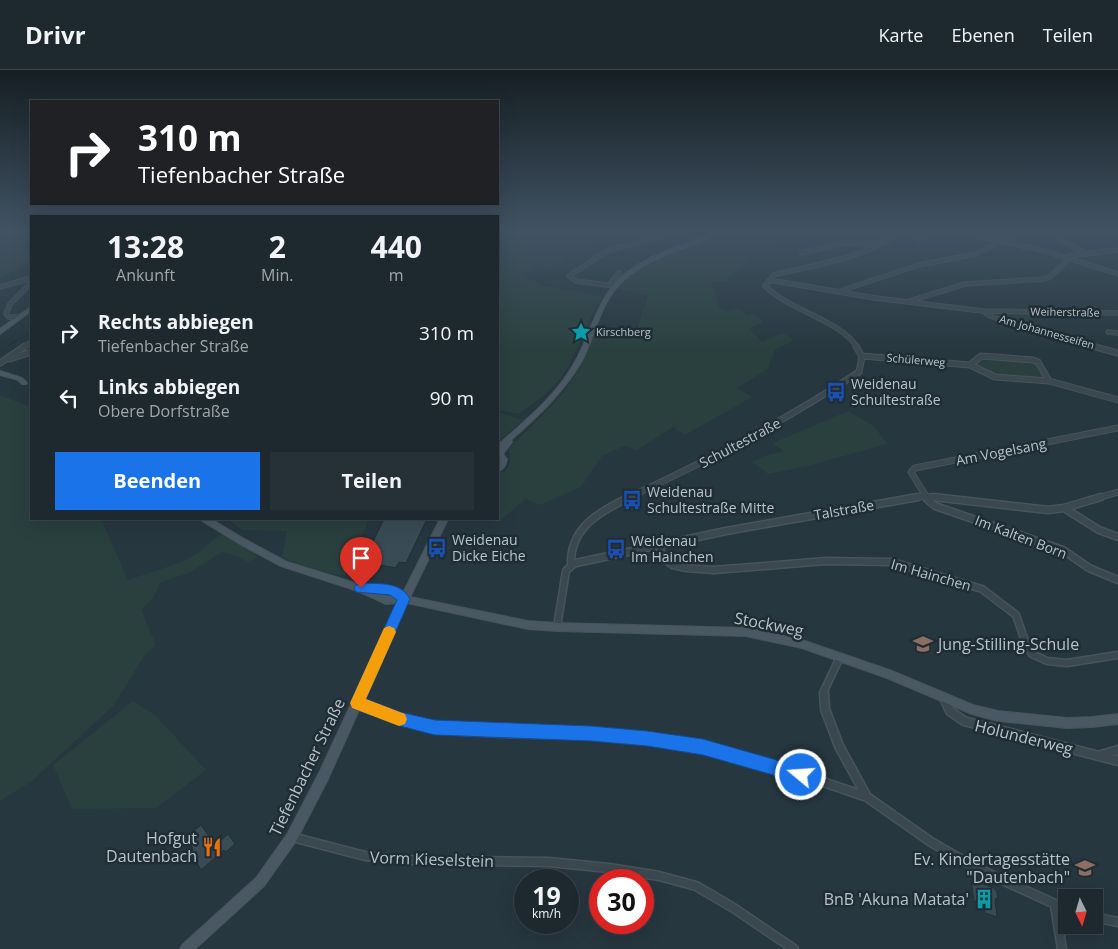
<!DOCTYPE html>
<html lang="de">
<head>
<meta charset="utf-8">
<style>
	:root { --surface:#1d292f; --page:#253137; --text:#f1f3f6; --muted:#a0a6aa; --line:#3b454b; --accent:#1a73e8 }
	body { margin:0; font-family:"Open Sans",sans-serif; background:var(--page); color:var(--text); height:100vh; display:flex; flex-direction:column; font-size:19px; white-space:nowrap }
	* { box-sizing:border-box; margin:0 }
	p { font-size:16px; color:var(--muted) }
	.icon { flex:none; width:28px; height:28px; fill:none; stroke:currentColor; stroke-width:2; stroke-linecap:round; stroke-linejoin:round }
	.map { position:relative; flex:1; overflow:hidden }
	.panel { position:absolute; left:30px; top:145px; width:469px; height:305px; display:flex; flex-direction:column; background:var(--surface); border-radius:0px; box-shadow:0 5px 20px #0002,0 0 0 1px var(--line) }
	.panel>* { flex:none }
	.banner { position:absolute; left:30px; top:30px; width:469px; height:105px; border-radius:0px; box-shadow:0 5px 20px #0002,0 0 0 1px var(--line); background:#202124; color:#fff; overflow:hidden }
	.needle { width:32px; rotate:175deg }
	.buttons { position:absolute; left:1058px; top:819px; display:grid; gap:10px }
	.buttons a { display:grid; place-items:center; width:45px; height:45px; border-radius:0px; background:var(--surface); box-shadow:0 5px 20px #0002,0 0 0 1px var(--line); font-size:25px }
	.speed { position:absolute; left:514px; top:799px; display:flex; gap:10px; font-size:25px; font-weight:700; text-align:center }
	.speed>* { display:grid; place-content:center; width:65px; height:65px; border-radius:50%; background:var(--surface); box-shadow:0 5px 20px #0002,0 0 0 1px var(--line); line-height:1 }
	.speed small { font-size:12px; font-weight:400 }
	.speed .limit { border:8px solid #d22; background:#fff; color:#111 }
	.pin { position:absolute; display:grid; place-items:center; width:42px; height:42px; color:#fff; margin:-51px -21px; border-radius:50% 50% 50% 0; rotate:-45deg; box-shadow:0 0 5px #0007 }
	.pin .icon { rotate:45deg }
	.me { position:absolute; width:55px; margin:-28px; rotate:288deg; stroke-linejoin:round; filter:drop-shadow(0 0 4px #0008) }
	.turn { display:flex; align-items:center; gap:18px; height:105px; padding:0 25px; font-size:22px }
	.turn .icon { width:65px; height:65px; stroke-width:2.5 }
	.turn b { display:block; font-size:35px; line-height:42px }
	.eta { display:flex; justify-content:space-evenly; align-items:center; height:85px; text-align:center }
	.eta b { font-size:30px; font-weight:700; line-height:35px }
	.action { display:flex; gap:10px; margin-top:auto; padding:10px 25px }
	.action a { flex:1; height:58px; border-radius:0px; background:var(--accent); color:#fff; font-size:20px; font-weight:700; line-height:58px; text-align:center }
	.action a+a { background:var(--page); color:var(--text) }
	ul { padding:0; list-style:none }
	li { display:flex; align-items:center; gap:15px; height:65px; padding:0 25px }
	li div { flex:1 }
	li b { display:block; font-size:19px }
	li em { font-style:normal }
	header { display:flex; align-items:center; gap:30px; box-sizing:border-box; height:70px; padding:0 25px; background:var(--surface); border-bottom:1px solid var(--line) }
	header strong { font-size:24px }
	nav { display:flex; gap:28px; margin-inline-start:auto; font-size:18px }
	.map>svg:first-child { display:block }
</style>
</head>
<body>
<header>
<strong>Drivr</strong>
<nav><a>Karte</a><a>Ebenen</a><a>Teilen</a></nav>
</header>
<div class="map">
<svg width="1118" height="879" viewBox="0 0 1118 879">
	<rect width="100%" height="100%" fill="#27373f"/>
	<path fill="#29403e" d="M0,160H31V191L0,208Z
		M498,160H639L579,179L549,198L536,193L520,205L545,216L603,227C588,248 581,271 570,293C559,316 539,330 518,344L498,340Z
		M725,160H828L827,162L833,166L807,172L801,169L754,182L752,184H753L729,207L727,211H711L719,238L725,241L738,238L748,246L754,244L763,252L749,259L762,272L782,263L794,270L775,280L768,299L737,318L752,327L685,365L673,357L637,380L624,376L602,386L581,417L540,435L525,429L501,450L498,447V404L505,401L510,393L509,378C531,356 557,334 574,307C582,294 586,278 592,264L635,266L648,225L616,219L632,204Z
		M1001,243H1035L1029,256L1001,246Z
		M983,287L1035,292L1044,309L994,305L974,294Z
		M0,325L31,337V449H101L128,510C150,502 173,497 195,485C205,479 212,469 223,463L248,476L258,487L248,492L237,486L222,482L189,503L161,512L153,528L141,540L156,575L144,586L114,635L32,711L0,731Z
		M848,341L874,356L887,374L808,396L768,404L753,392L765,386L783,381L773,373Z
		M498,342L523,350L498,372Z
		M227,449H369L345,506L308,498L282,487L287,461L243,460Z
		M133,631L156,646L206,700L156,738L72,739L53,695Z"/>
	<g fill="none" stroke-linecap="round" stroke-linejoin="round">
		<path stroke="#1a303d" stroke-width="1" d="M7,276L31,263"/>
	</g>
	<path fill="#394c55" stroke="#222f36" d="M384,449H427L406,493L399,492L396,498L363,492Z
		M201,755L215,775L228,764L235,774L226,782L224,780L201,800L191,781L193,779L186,767Z
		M971,810L994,818L997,822L998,829L996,828L995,831L997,847L985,843L984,834L974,831Z"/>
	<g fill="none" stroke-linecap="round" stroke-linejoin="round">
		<defs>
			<path id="street-far3" d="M710,160L718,162
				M862,160L860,161L862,163
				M950,160L1045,181L1118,204
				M995,160L1020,175
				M1043,160L1086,184
				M919,170L933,160
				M802,183L844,173L878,174
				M1068,186L1118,180
				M619,203L612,211L615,216L576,211L569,206L607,181L683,160
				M769,210L875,228L983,241L990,246L1007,252L1097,277
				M0,217L31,208
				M840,221L919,195L975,184L998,173
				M910,231L965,214L1044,209L1050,207L1070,188
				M983,241L1118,243
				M6,244L10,234L31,213
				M6,244L9,247H19
				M1108,262L1118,263
				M24,277L31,272
				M857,277C841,251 789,240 765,216L774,205C813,195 872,187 902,160"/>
			<path id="street-far2" d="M1092,276L1118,283
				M862,286L970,295L995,307L1049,311L1118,330
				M10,289L31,282
				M0,293L25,276
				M970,295L981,286L1033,290L1038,292L1049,311
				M627,428C708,391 785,351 859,302L862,287L856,276
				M911,428L924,426L944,428
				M927,428L911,402L915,398L1118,358
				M1097,428L1118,422"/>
			<path id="street-far1" d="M925,427L935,436L1063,480L1089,498L1118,510
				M933,427L1048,440L1064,438L1101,427
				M1064,438L1099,460L1118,467
				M659,475L663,488L673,495L686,498L714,500L826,491L892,492L982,519L1016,545L1027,577L1032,584L1047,591L1067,593L1118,585
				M571,496L576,493L726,461L918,427
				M557,557L566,501L571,496C569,458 600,441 630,427
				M824,625V621L840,587"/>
			<path id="street" d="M824,623L825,639L839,676L867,727L931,772L976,798L1066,839
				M944,628L950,641L964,651L1118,691
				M357,633C379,642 402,651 425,655C497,669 572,660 644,668C721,676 794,702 867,727
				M1101,685L1118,680
				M292,767L365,786L408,790L548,792L609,798L659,806L696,816L732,837L794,879
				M1055,836L1062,879
				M1094,847L1118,852"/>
			<path id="secondary" d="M718,160H723C714,166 703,170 692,175C669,184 643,193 624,210C599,232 596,266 580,294C562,324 537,347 511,370L512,372L503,384L507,389C506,395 504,400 498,401V396L500,394V390L498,387V381L499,380H498V375C526,350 557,325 575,292C591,264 596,232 619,209C646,184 686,175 718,160Z
				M31,237V241L0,264V259Z
				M0,301L22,308L27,313L26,314H22L18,310L0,305Z
				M201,449H211L246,470L287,492L365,516L392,517L403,523L440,449H448L410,527L528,551L557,553L746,558L802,570L892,601L973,635L998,641L1067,648L1092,647L1118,644V654L1092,657L1067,658L998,651L972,644L887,608L802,578L746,566L557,561L528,559L407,533L328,709L296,771L264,816L195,879H180L182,875L256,808L288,763L320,701L398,533L386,534L358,521L281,496L240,474L202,451ZM379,523H390L394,526H387Z"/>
		</defs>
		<use href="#street-far3" stroke="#47545b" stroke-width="5.5"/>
		<use href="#street-far2" stroke="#47545b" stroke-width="7"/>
		<use href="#street-far1" stroke="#47545b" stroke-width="9"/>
		<use href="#street" stroke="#47545b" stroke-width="11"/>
		<use href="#secondary" stroke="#47545b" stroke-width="2"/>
		<use href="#street-far3" stroke="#3b484f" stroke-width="4"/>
		<use href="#street-far2" stroke="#3b484f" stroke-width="5"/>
		<use href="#street-far1" stroke="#3b484f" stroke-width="6"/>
		<use href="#street" stroke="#3b484f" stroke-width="8"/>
		<use href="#secondary" fill="#495862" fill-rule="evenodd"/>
	</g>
	<linearGradient id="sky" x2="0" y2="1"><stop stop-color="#151e23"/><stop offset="0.57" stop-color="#415363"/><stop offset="1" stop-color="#415363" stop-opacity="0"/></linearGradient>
	<rect width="1118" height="283" fill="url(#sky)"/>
	<path fill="#1a73e8" stroke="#114b97" d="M361,513C378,514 401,511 410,529L366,629L400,642L435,650L591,656L647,661L703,669L801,697L807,700L809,705L807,711L801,713L703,685L647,676L591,671L435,665L400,656L352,638L350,633L397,530L390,525L356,522L354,518L356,515Z"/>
	<path fill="#f59e0b" d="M389,556L394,558L396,562L366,629L405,644L407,649L405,654L399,656L352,638L350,633L384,558Z"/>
	<defs>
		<symbol id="sight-bare" viewBox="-9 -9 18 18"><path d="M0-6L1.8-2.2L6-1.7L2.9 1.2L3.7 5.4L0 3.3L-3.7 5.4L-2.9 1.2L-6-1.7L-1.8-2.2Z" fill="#0f9aa8" stroke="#202d34" stroke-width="2.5" paint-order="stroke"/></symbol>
		<symbol id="bus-bare" viewBox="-9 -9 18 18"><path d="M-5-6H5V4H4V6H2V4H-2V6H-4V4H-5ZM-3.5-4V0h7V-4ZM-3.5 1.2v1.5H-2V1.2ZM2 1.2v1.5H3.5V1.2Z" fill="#1a4fb4" stroke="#202d34" stroke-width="2.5" paint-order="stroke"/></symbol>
		<symbol id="school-bare" viewBox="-9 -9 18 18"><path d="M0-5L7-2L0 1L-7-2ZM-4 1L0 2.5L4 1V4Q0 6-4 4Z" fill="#8d6e63" stroke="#202d34" stroke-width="2.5" paint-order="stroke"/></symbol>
		<symbol id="restaurant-bare" viewBox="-9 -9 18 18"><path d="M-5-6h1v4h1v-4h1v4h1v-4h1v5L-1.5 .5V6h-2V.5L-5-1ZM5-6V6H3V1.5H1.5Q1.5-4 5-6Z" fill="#e8710a" stroke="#202d34" stroke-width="2.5" paint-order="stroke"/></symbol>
		<symbol id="building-bare" viewBox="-9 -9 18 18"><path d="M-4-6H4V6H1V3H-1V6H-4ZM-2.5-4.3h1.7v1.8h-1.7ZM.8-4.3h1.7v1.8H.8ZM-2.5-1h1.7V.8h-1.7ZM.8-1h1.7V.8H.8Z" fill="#0f9aa8" stroke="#202d34" stroke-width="2.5" paint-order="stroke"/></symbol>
	</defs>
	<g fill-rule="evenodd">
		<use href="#sight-bare" x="567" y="248" width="28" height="28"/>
		<use href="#bus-bare" x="822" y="308" width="28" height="28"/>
		<use href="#bus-bare" x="618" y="416" width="28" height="28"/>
		<use href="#bus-bare" x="423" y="464" width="28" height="28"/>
		<use href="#bus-bare" x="602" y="465" width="28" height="28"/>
		<use href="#school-bare" x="909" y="560" width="28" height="28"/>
		<use href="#restaurant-bare" x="198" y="763" width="28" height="28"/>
		<use href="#school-bare" x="1071" y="784" width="28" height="28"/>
		<use href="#building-bare" x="970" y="815" width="28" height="28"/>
	</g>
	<g text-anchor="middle" stroke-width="5" stroke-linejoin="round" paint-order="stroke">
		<g font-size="11" fill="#b7c3ca" stroke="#202d34">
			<text transform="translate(1065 242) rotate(1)" y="4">Weiherstraße</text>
			<text transform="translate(1047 262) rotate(16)" y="4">Am Johannesseifen</text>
			<text transform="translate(916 290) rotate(5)" y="4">Schülerweg</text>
		</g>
		<g font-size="11" fill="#b7c3ca" stroke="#202d34" text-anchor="start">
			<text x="596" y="266">Kirschberg</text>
		</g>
		<g font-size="14" fill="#b7c3ca" stroke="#202d34" text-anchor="start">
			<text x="851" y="319">Weidenau<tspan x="851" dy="16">Schultestraße</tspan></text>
			<text x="647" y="427">Weidenau<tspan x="647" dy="16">Schultestraße Mitte</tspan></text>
			<text x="452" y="475">Weidenau<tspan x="452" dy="16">Dicke Eiche</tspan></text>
			<text x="631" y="476">Weidenau<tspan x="631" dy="16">Im Hainchen</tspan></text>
		</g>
		<g font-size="14" fill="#b7c3ca" stroke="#202d34">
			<text transform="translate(740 373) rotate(-28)" y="5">Schultestraße</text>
			<text transform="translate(1001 382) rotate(-11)" y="5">Am Vogelsang</text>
			<text transform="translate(844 440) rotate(-10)" y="5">Talstraße</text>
			<text transform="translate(1021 467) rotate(21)" y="5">Im Kalten Born</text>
			<text transform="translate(931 505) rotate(16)" y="5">Im Hainchen</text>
		</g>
		<g font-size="16" fill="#b7c3ca" stroke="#202d34">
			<text transform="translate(769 554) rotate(11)" y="6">Stockweg</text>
			<text transform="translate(1024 667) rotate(14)" y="6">Holunderweg</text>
			<text transform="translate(307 697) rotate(-64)" y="6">Tiefenbacher Straße</text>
			<text transform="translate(432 789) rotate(2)" y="6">Vorm Kieselstein</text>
		</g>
		<g font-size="16" fill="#b7c3ca" stroke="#202d34" text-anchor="end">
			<text x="938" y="580" text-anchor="start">Jung-Stilling-Schule</text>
			<text x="197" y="774">Hofgut<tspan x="197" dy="18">Dautenbach</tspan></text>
			<text x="1070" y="795">Ev. Kindertagesstätte<tspan x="1070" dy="18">"Dautenbach"</tspan></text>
			<text x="969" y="835">BnB 'Akuna Matata'</text>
		</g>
	</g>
</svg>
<div class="buttons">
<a><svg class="needle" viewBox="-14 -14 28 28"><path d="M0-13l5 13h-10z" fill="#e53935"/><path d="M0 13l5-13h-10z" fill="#a0a6aa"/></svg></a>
</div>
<div class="speed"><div>19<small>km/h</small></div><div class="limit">30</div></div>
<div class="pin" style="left:361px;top:518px;background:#d93025"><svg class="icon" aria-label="arrive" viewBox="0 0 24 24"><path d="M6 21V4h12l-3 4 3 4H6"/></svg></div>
<svg class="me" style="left:801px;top:705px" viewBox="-20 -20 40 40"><circle r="17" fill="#1a73e8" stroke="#fff" stroke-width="3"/><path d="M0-11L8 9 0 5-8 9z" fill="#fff"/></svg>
<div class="banner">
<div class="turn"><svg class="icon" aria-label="right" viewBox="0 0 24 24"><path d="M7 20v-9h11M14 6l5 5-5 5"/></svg><div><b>310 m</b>Tiefenbacher Straße</div></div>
</div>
<section class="panel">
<div class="eta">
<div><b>13:28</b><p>Ankunft</p></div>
<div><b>2</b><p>Min.</p></div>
<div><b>440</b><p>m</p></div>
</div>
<ul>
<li><svg class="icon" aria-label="right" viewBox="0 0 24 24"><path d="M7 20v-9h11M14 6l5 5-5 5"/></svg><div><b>Rechts abbiegen</b><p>Tiefenbacher Straße</p></div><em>310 m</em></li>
<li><svg class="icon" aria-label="left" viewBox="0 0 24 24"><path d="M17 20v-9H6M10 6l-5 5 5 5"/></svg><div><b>Links abbiegen</b><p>Obere Dorfstraße</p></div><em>90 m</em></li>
</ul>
<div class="action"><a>Beenden</a><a>Teilen</a></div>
</section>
</div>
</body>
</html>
